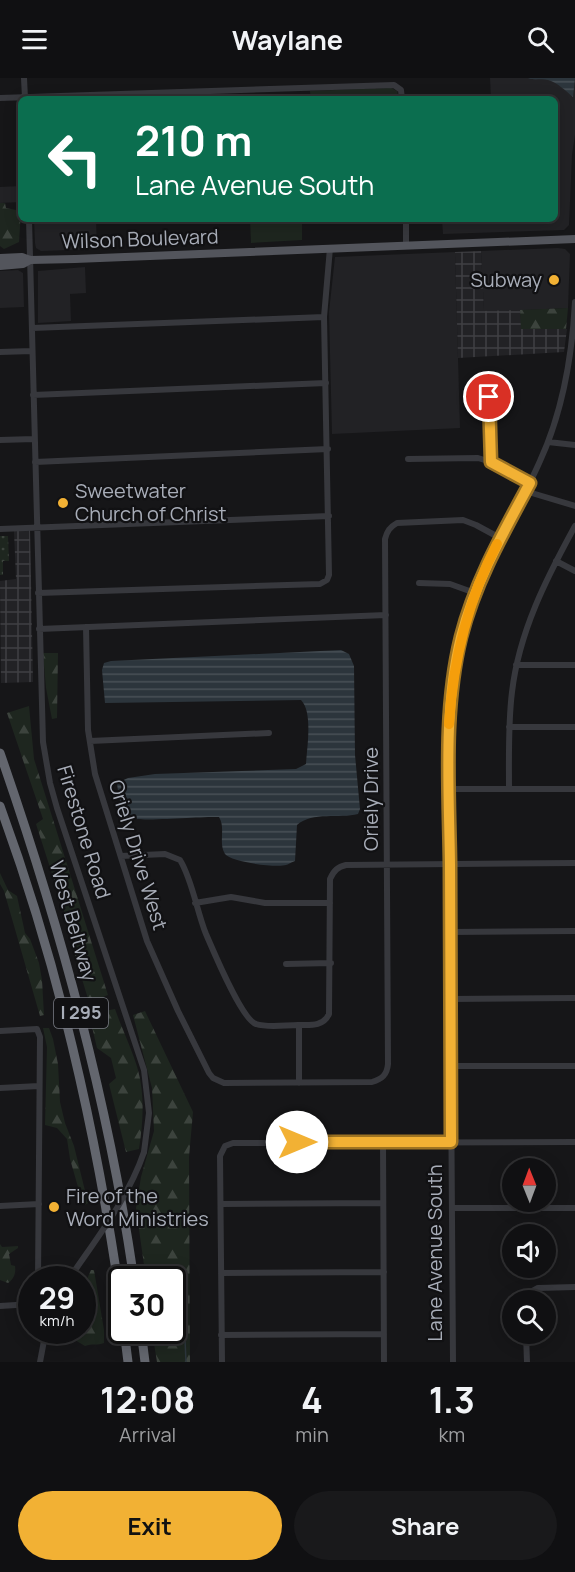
<!DOCTYPE html>
<html lang="en">
<head>
<meta charset="utf-8">
<style>
	:root { --surface:#101012; --page:#19191b; --text:#f1f3f6; --muted:#9c9d9f; --line:#303032; --accent:#f2b134 }
	body { margin:0; font-family:Manrope,sans-serif; background:var(--page); color:var(--text); height:100vh; display:flex; flex-direction:column; font-size:22px; white-space:nowrap }
	* { box-sizing:border-box; margin:0 }
	p { font-size:20px; color:var(--muted) }
	.icon { flex:none; width:33px; height:33px; fill:none; stroke:currentColor; stroke-width:2; stroke-linecap:round; stroke-linejoin:round }
	.map { position:relative; height:1284px; overflow:hidden }
	.sheet { display:flex; flex-direction:column; background:var(--surface); flex:1 }
	.sheet>* { flex:none }
	.hud { position:absolute; left:18px; top:18px; width:540px; height:126px; border-radius:9px; box-shadow:0 3px 15px #0003,0 0 0 2px var(--line); background:#0b6e4f; color:#fff; overflow:hidden }
	.needle { width:39px; rotate:359deg }
	.tools { position:absolute; left:502px; top:1080px; display:grid; gap:12px }
	.tools a { display:grid; place-items:center; width:54px; height:54px; border-radius:50%; background:var(--surface); box-shadow:0 3px 15px #0003,0 0 0 2px var(--line); font-size:30px }
	.speed { position:absolute; left:18px; top:1188px; display:flex; gap:12px; font-size:30px; font-weight:700; text-align:center }
	.speed>* { display:grid; place-content:center; width:78px; height:78px; border-radius:50%; background:var(--surface); box-shadow:0 3px 15px #0003,0 0 0 2px var(--line); line-height:1 }
	.speed small { font-size:15px; font-weight:400 }
	.speed .limit { border:3px solid #111; border-radius:9px; background:#fff; color:#111 }
	.pin { position:absolute; display:grid; place-items:center; width:51px; height:51px; color:#fff; margin:-26px; border:3px solid #fff; border-radius:50%; box-shadow:0 2px 6px #0007 }
	.me { position:absolute; width:66px; margin:-33px; rotate:90deg; stroke-linejoin:round; filter:drop-shadow(0 0 4px #0008) }
	.turn { display:flex; align-items:center; gap:21px; height:126px; padding:0 18px; font-size:27px }
	.turn .icon { width:78px; height:78px; stroke-width:2.5 }
	.turn b { display:block; font-size:42px; line-height:51px }
	.eta { display:flex; justify-content:space-evenly; align-items:center; height:102px; text-align:center }
	.eta b { font-size:36px; font-weight:700; line-height:42px }
	.cta { display:flex; gap:12px; margin-top:auto; padding:12px 18px }
	.cta a { flex:1; height:69px; border-radius:36px; background:var(--accent); color:#111; font-size:24px; font-weight:700; line-height:69px; text-align:center }
	.cta a+a { background:var(--page); color:var(--text) }
	header { display:flex; justify-content:space-between; align-items:center; height:78px; padding:0 18px; background:var(--surface); font-size:27px; font-weight:700 }
	.map>svg:first-child { display:block }
</style>
</head>
<body>
<header><svg class="icon" aria-label="menu" viewBox="0 0 24 24"><path d="M4 6h16M4 12h16M4 18h16"/></svg>Waylane<svg class="icon" aria-label="search" viewBox="0 0 24 24"><circle cx="10" cy="10" r="6"/><path d="M15 15l6 6"/></svg></header>
<div class="map">
<svg width="575" height="1284" viewBox="0 0 575 1284">
	<defs>
		<pattern id="industrial-grid" width="8" height="8" patternUnits="userSpaceOnUse" patternTransform="scale(1.5)"><rect width="8" height="8" fill="#222225"/><path d="M0 4h8M4 0v8" fill="none" stroke="#3f3f43"/></pattern>
		<pattern id="forest-firs" width="22" height="20" patternUnits="userSpaceOnUse" patternTransform="scale(1.5)"><rect width="22" height="20" fill="#1e261f"/><path d="M5 1l3.5 6h-7zM16 11l3.5 6h-7z" fill="#3c433d"/></pattern>
		<pattern id="park-dots" width="8" height="8" patternUnits="userSpaceOnUse" patternTransform="scale(1.5)"><rect width="8" height="8" fill="#1e261f"/><path d="M2 2h.1M6 6h.1" fill="none" stroke="#3c433d" stroke-width="1.8" stroke-linecap="round"/></pattern>
		<pattern id="water-rules" width="6" height="5" patternUnits="userSpaceOnUse" patternTransform="scale(1.5)"><rect width="6" height="5" fill="#2c353c"/><path d="M0 2.5h6" fill="none" stroke="#485056"/></pattern>
	</defs>
	<rect width="100%" height="100%" fill="#161618"/>
	<path fill="#222225" d="M490,0H575V57L572,77L569,147L564,152L443,156L442,141H555V21H491Z
		M21,108V124L0,125V109Z
		M34,141H96L97,171L41,173L36,170L35,165Z
		M558,170L565,171L570,176L568,230L484,234L481,173Z
		M455,174L460,350L332,356L329,234L335,179Z
		M85,189L86,215L70,216L71,243L38,245V193Z
		M18,192L23,195L24,229L0,230V193Z"/>
	<path fill="url(#industrial-grid)" d="M481,173L484,233L520,232L522,251H567L564,274L458,280L455,174Z
		M30,451L33,604L1,605L0,503L16,501L14,453Z"/>
	<path fill="#1e261f" d="M250,141H302V162L251,165Z"/>
	<path fill="url(#forest-firs)" d="M391,10L397,13L399,21H311L310,13Z
		M0,125H5L6,130L21,133L19,164L4,171L0,168Z
		M568,230L566,251H521L520,232Z
		M43,575H58L57,640L52,641L46,610Z
		M29,628L34,681L108,917L89,924L75,878L74,864L36,746L43,741L7,635Z
		M0,795L8,812L17,818L25,855L30,861L39,885L42,902L44,937L40,938L4,813L0,806Z
		M115,931C122,951 132,971 138,992C145,1018 143,1045 139,1071L126,1074L109,1006L116,1000L111,980L97,970L89,936Z
		M145,933L193,1034L189,1079L190,1284H157L152,1253L172,1252V1202L146,1201L136,1130L141,1099L154,1053L152,1010L133,937Z
		M43,950H49L53,961L58,986L60,1024L65,1045L74,1068L88,1125L85,1127L80,1116L70,1081L67,1061L57,1050L45,1047L47,969Z
		M0,1166L2,1169L18,1168V1170L9,1176L11,1187L15,1188C16,1195 14,1201 8,1205L0,1202Z
		M91,1192H94L104,1252V1265C97,1268 92,1265 85,1268L75,1262V1256L70,1253L82,1252L83,1204L87,1201Z"/>
	<path fill="url(#park-dots)" d="M0,458H8L9,483H3V497H0Z"/>
	<path fill="url(#water-rules)" d="M528,0H575L573,19C566,13 558,5 548,2C541,0 534,3 528,0Z
		M341,572L349,576L354,588L355,677L360,731L358,736C339,741 313,733 297,747L295,783C294,783 287,787 286,787C276,790 231,784 225,776C218,765 226,750 219,739C204,738 137,744 129,740C121,735 118,714 117,705L128,700L155,696L296,691L306,686C307,669 313,634 301,622L105,625L102,592L104,585L111,583Z"/>
	<g fill="none" stroke-linecap="round" stroke-linejoin="round">
		<path stroke="#2c353c" stroke-width="1.5" d="M175,1202L185,1261L186,1284"/>
		<path stroke="#37383d" stroke-width="6" d="M24,0L25,20
			M0,20L394,7L401,12L402,21
			M29,141L43,664L50,705L57,730L144,992L149,1035L144,1074
			M406,141V167
			M32,250L324,239
			M0,274L32,273
			M33,317L326,305
			M0,362L34,361
			M548,364L575,367
			M408,381L478,380L491,384L530,405
			M35,384L328,371
			M491,384L489,319L492,310
			M525,413L575,428
			M0,451L329,438
			M556,483L575,493
			M419,505L450,506L475,515
			M38,515L320,506L327,502L329,497L324,239L330,170
			M86,549L88,652L95,696L147,863L178,933L209,995L213,1000L224,1005L372,1004C382,1001 387,997 388,986L385,461C387,453 390,449 397,445L463,442L476,447L500,460
			M39,551L386,537
			M516,587H575
			M509,649H575
			M90,663L269,655
			M449,711H575
			M509,711C509,679 508,646 512,614C519,554 546,501 575,448
			M121,778L165,776L180,782C192,801 197,834 206,856C213,872 242,942 256,946C268,950 285,947 298,947C310,947 323,949 329,936L330,801C334,792 338,789 346,787L575,785
			M195,825L231,819L265,825H330
			M450,854L575,853
			M286,886L331,885
			M450,921L575,920
			M299,947V1005
			M0,953L37,951L40,959L38,1202
			M451,988H575
			M0,1010L39,1008
			M383,1064L384,1284
			M221,1126L383,1125
			M0,1128L39,1126
			M452,1130H575
			M221,1195L384,1194
			M526,1222L527,1216L538,1210L575,1209
			M0,1228L32,1226
			M526,1256L527,1284
			M221,1257L384,1256
			M40,1284L46,1252
			M222,1284L220,1078L225,1068L233,1065L575,1064
			M453,1284L449,711C449,652 449,593 468,536C486,482 517,435 540,383C563,333 572,280 575,224"/>
		<path stroke="#53555c" stroke-width="8" d="M0,180L22,179L30,182L75,181L575,161
			M0,188L23,186L30,182"/>
		<path stroke="#63666e" stroke-width="9" d="M0,675C60,847 108,1021 134,1202
			M0,728C60,891 98,1062 122,1233
			M124,1252L128,1284
			M141,1252L145,1284"/>
		<path stroke="#37383d" stroke-width="6" d="M69,1201C96,1161 128,1121 144,1074"/>
	</g>
	<g fill="none" stroke-linecap="round" stroke-linejoin="round">
		<defs>
			<path id="route" d="M297,1064H451C451,971 450,878 450,786C449,710 443,632 461,559C475,504 503,455 530,405L491,384L489,319"/>
		</defs>
		<use href="#route" stroke="#9d7322" stroke-width="15"/>
		<use href="#route" stroke="#f2b134" stroke-width="10"/>
		<path stroke="#f59e0b" stroke-width="10" d="M449,646C453,583 468,522 497,466"/>
	</g>
	<g fill="#f2b134" stroke="#111113" stroke-width="2">
		<circle cx="554" cy="202" r="6"/>
		<circle cx="63" cy="425" r="6"/>
		<circle cx="54" cy="1129" r="6"/>
	</g>
	<g text-anchor="middle" stroke-width="4.5" stroke-linejoin="round" paint-order="stroke">
		<rect fill="#111113" stroke="#7b7e86" stroke-width="1.5" x="54" y="920" width="54" height="30" rx="4.5"/>
		<g font-size="18" font-weight="bold" fill="#a8adb8">
			<text x="81" y="941">I 295</text>
		</g>
		<g font-size="20" fill="#a8adb8" stroke="#111113">
			<text transform="translate(140 161) rotate(-2)" y="7">Wilson Boulevard</text>
			<text transform="translate(371 721) rotate(-90)" y="7">Oriely Drive</text>
			<text transform="translate(84 754) rotate(73)" y="7">Firestone Road</text>
			<text transform="translate(138 777) rotate(73)" y="7">Oriely Drive West</text>
			<text transform="translate(73 843) rotate(74)" y="7">West Beltway</text>
			<text transform="translate(435 1175) rotate(-90)" y="7">Lane Avenue South</text>
		</g>
		<g font-size="20" fill="#a8adb8" stroke="#111113" text-anchor="start">
			<text x="542" y="209" text-anchor="end">Subway</text>
			<text x="75" y="420">Sweetwater<tspan x="75" dy="23">Church of Christ</tspan></text>
			<text x="66" y="1125">Fire of the<tspan x="66" dy="23">Word Ministries</tspan></text>
		</g>
	</g>
</svg>
<div class="tools">
<a><svg class="needle" viewBox="-14 -14 28 28"><path d="M0-13l5 13h-10z" fill="#e53935"/><path d="M0 13l5-13h-10z" fill="#9c9d9f"/></svg></a>
<a><svg class="icon" aria-label="sound" viewBox="0 0 24 24"><path d="M4 9h4l5-4v14l-5-4H4zM17 9q2 3 0 6"/></svg></a>
<a><svg class="icon" aria-label="search" viewBox="0 0 24 24"><circle cx="10" cy="10" r="6"/><path d="M15 15l6 6"/></svg></a>
</div>
<div class="speed"><div>29<small>km/h</small></div><div class="limit">30</div></div>
<div class="pin" style="left:489px;top:319px;background:#d93025"><svg class="icon" aria-label="arrive" viewBox="0 0 24 24"><path d="M6 21V4h12l-3 4 3 4H6"/></svg></div>
<svg class="me" style="left:297px;top:1064px" viewBox="-20 -20 40 40"><circle r="19" fill="#fff"/><path d="M0-13L10 11 0 6-10 11z" fill="#f2b134"/></svg>
<div class="hud">
<div class="turn"><svg class="icon" aria-label="left" viewBox="0 0 24 24"><path d="M17 20v-9H6M10 6l-5 5 5 5"/></svg><div><b>210 m</b>Lane Avenue South</div></div>
</div>
</div>
<section class="sheet">
<div class="eta">
<div><b>12:08</b><p>Arrival</p></div>
<div><b>4</b><p>min</p></div>
<div><b>1.3</b><p>km</p></div>
</div>
<div class="cta"><a>Exit</a><a>Share</a></div>
</section>
</body>
</html>
